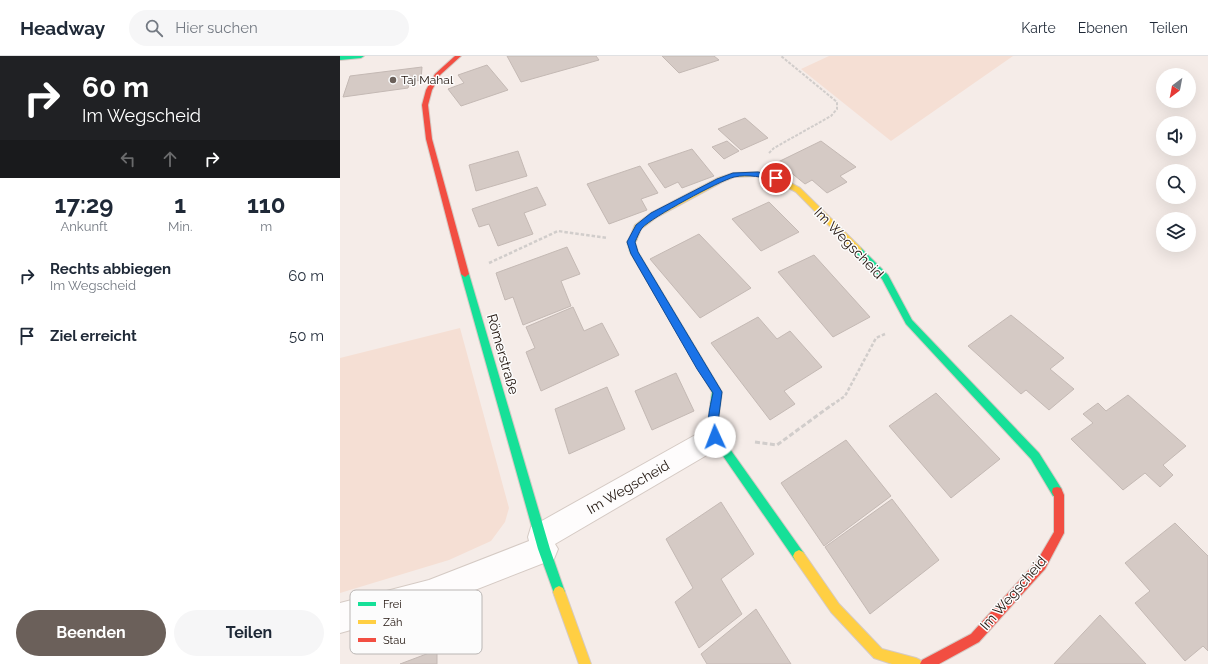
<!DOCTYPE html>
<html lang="de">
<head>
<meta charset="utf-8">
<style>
	:root { --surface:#fff; --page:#f6f6f7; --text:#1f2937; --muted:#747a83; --line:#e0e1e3; --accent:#6b605a }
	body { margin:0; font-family:Raleway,sans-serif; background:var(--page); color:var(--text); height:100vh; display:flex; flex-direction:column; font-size:15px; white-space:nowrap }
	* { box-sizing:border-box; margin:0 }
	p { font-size:13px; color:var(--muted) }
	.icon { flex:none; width:22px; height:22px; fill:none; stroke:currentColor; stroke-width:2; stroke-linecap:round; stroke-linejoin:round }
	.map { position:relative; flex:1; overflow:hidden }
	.sheet { display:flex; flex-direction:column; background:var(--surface); width:340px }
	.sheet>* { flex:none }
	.hud { background:#202124; color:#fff; overflow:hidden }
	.needle { width:26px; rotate:212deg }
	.controls { position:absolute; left:816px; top:12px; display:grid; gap:8px }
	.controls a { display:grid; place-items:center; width:40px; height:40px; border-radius:50%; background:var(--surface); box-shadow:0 4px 16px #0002; font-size:20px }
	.pin { position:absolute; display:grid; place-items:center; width:34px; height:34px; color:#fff; margin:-17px; border:2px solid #fff; border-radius:50%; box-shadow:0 1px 4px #0007 }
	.me { position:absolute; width:44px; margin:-22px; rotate:358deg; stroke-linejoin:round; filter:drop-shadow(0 0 3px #0008) }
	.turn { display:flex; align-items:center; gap:14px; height:84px; padding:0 16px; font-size:18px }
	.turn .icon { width:52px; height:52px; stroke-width:2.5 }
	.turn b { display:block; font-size:28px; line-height:34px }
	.lanes { display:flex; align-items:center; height:38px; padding:0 16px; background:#0003; justify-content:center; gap:20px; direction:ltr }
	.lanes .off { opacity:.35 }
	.eta { display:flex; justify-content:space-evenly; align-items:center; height:68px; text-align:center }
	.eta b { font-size:24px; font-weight:700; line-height:28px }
	.action { display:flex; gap:8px; margin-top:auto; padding:8px 16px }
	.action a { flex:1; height:46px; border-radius:24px; background:var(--accent); color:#fff; font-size:16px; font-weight:700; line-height:46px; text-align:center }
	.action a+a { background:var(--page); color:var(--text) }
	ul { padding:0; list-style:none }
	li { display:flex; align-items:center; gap:12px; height:60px; padding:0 16px }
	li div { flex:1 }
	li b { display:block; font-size:15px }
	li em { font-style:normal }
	header { display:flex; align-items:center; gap:24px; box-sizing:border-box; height:56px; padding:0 20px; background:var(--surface); border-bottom:1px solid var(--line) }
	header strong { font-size:19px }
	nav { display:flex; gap:22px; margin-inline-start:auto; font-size:14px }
	.search { width:280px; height:36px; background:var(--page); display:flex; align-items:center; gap:10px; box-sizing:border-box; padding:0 14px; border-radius:22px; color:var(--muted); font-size:15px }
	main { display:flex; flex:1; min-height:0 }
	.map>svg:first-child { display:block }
</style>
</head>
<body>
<header>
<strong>Headway</strong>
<div class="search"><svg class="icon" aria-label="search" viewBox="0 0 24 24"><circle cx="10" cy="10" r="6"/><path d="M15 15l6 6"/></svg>Hier suchen</div>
<nav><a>Karte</a><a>Ebenen</a><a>Teilen</a></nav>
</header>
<main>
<section class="sheet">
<div class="hud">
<div class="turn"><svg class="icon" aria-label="right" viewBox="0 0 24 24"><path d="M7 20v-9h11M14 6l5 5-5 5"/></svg><div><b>60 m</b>Im Wegscheid</div></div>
<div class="lanes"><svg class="icon off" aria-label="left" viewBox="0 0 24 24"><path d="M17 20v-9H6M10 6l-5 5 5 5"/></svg><svg class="icon off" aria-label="ahead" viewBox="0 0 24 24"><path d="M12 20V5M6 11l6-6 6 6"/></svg><svg class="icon" aria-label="right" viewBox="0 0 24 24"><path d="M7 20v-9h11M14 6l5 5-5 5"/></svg></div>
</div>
<div class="eta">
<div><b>17:29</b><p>Ankunft</p></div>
<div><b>1</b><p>Min.</p></div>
<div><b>110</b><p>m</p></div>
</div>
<ul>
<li><svg class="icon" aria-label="right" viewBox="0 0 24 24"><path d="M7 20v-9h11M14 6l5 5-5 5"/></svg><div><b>Rechts abbiegen</b><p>Im Wegscheid</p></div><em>60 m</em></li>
<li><svg class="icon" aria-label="arrive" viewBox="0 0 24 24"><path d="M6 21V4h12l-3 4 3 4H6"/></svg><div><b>Ziel erreicht</b></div><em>50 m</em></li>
</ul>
<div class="action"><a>Beenden</a><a>Teilen</a></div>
</section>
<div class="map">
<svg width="868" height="608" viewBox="0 0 868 608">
	<rect width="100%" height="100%" fill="#f5ece8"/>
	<path fill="#f5dfd4" d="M489,0H673L551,85L461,13Z
		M120,272L169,452L165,466L151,485L109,504L0,537V302Z"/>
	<path fill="#d5cac5" stroke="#c4b9b4" d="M167,0H256L259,4L181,26Z
		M322,0H374L379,4L339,17Z
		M147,9L168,34L121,50L108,33L124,27L118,19Z
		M82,11L81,24L70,26L68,32L3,41L10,20Z
		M405,62L428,82L401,94L378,73Z
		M387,85L399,95L384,103L372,91Z
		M481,85L516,111L500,120L507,126L487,137L472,124L465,128L438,106Z
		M352,93L374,120L342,132L338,126L325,132L308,108Z
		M178,95L187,120L136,135L129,109Z
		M300,110L318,137L301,143L307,154L269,168L247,128Z
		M197,131L206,149L184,157L193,178L158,190L149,168L139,171L132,153Z
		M429,146L459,176L421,195L392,163Z
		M359,178L411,232L360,262L310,203Z
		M227,191L240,218L221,225L231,250L183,269L173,241L165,244L156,217Z
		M474,199L530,261L493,281L438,216Z
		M233,251L244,275L262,267L279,299L201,335L186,296L195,292L186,271Z
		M671,259L724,302L710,313L734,333L709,354L686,334L681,338L628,290Z
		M418,261L437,283L450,275L482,311L444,335L455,348L430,364L371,287Z
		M336,317L354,355L312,374L295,335Z
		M267,331L285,373L229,398L215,353Z
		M596,337L660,403L611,442L549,370Z
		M788,339L846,390L823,409L833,419L820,431L805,417L783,434L731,383L753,367L743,358L758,347L766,355Z
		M506,384L551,440L484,490L441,427Z
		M552,443L599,504L530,558L485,491Z
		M381,446L414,498L381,523L402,558L359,592L335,546L353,532L326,483Z
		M835,467L868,500V595L863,590L845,605L795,547L810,535L785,507Z
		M416,553L451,608H367L361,598Z
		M760,559L806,608H714Z
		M97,594V608H60Z"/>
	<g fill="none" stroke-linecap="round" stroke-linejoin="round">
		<defs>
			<path id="street" d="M375,370L384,373L387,381L384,389L215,488L218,493L214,503L89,552L0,577V547L89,524L189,485L188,481L191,471L366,373Z"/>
			<path id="fast" d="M0,0H24L21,2L0,4Z
				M293,180L297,183L295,186L298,196L382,336L378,366L380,379L463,496L465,500L463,504L459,506L455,504L372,384L368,366L372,336L290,196L287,186L290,181Z
				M518,191L521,192L548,219L572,264L699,397L721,432L722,436L721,440L717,441L713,440L691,403L566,268L542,223L515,196L514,194Z
				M125,215L129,218L210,493L225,536L223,540L219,542L215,540L198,493L121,218Z"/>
			<path id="slow" d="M417,116L438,120L460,132L521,192L522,194L521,196H515L456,136L434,124L417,120L394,121L382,126L317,161L301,173L296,185H290L289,183L295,169L311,157L378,122L393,117Z
				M459,494L463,496L499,548L542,593L576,602L580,604L582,608H552L534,602L491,556L455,504L453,500L455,496Z
				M219,530L223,532L225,536L251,608H239L213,536L215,532Z"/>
			<path id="jam" d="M115,0H121L100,19L92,34L88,49L92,83L129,218L125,221L121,218L86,83L82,49L86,34L95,18Z
				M717,431L721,432L724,439V477L705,513L639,586L599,608H580L582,604L631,578L697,505L714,476V440L712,436L713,432Z"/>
		</defs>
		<use href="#street" stroke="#d5cac4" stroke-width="2"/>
		<use href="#fast" stroke="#d5cac4" stroke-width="2"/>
		<use href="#slow" stroke="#d5cac4" stroke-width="2"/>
		<use href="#jam" stroke="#d5cac4" stroke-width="2"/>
		<path stroke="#d1cdcb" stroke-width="2" stroke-dasharray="3 1.5" stroke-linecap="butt" d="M429,97L434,92L491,60L497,53V46L441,0"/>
		<path stroke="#d1cdcb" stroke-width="2.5" stroke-dasharray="3.5 2" stroke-linecap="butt" d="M149,207L218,175L267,182
			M492,349L505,340L536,282L545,278"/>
		<path stroke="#d1cdcb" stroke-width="3" stroke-dasharray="5 2.5" stroke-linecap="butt" d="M415,386L437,389L493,348"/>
		<use href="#street" fill="#fefcfc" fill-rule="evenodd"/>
		<use href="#fast" fill="#16e098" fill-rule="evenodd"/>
		<use href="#slow" fill="#ffcf43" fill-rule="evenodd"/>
		<use href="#jam" fill="#f24e42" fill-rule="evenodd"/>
	</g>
	<path fill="#1a73e8" stroke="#114b97" d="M418,116L439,121L440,122L436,125C423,121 408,118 394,121C379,125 312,161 302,172C299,176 297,182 295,186L298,196L382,336L378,366L380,381L378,385L375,386L371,385C365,370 370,351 373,337L357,313L291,198L287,186L296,169L311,157L377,123L393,117Z"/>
	<circle fill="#6b605a" stroke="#fcfcfc" stroke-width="1.5" cx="53" cy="24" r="4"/>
	<g text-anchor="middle" stroke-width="3" stroke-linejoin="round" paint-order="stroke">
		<g font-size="12" fill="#21140d" stroke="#fcfcfc" text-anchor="start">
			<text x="61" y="28">Taj Mahal</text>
		</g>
		<g font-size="14" fill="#21140d" stroke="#fcfcfc">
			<text transform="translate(509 187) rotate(46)" y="5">Im Wegscheid</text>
			<text transform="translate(163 298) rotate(74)" y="5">Römerstraße</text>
			<text transform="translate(288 431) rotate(-30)" y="5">Im Wegscheid</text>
			<text transform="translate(673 537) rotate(-49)" y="5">Im Wegscheid</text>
		</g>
	</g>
	<rect x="10" y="534" width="132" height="64" rx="6" fill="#fcfcfc" stroke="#bab6b4" stroke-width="1"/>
	<rect x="18" y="546" width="18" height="4" fill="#16e098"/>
	<rect x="18" y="564" width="18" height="4" fill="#ffcf43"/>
	<rect x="18" y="582" width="18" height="4" fill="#f24e42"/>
	<g font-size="11" fill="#21140d">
		<text x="43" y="552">Frei</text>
		<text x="43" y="570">Zäh</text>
		<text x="43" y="588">Stau</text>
	</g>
</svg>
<div class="controls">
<a><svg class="needle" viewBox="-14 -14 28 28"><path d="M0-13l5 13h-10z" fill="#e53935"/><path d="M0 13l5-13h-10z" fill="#747a83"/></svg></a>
<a><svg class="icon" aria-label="sound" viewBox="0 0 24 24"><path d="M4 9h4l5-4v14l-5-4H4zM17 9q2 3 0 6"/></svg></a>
<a><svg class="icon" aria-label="search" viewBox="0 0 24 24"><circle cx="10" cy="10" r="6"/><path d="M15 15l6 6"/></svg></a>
<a><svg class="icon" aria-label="layers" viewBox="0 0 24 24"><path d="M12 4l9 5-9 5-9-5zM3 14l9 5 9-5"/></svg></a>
</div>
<div class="pin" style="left:436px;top:122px;background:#d93025"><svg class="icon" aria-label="arrive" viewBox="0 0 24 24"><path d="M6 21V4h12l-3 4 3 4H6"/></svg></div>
<svg class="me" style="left:375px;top:381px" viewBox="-20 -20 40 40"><circle r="19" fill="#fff"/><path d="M0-13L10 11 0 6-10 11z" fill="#1a73e8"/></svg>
</div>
</main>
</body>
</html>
